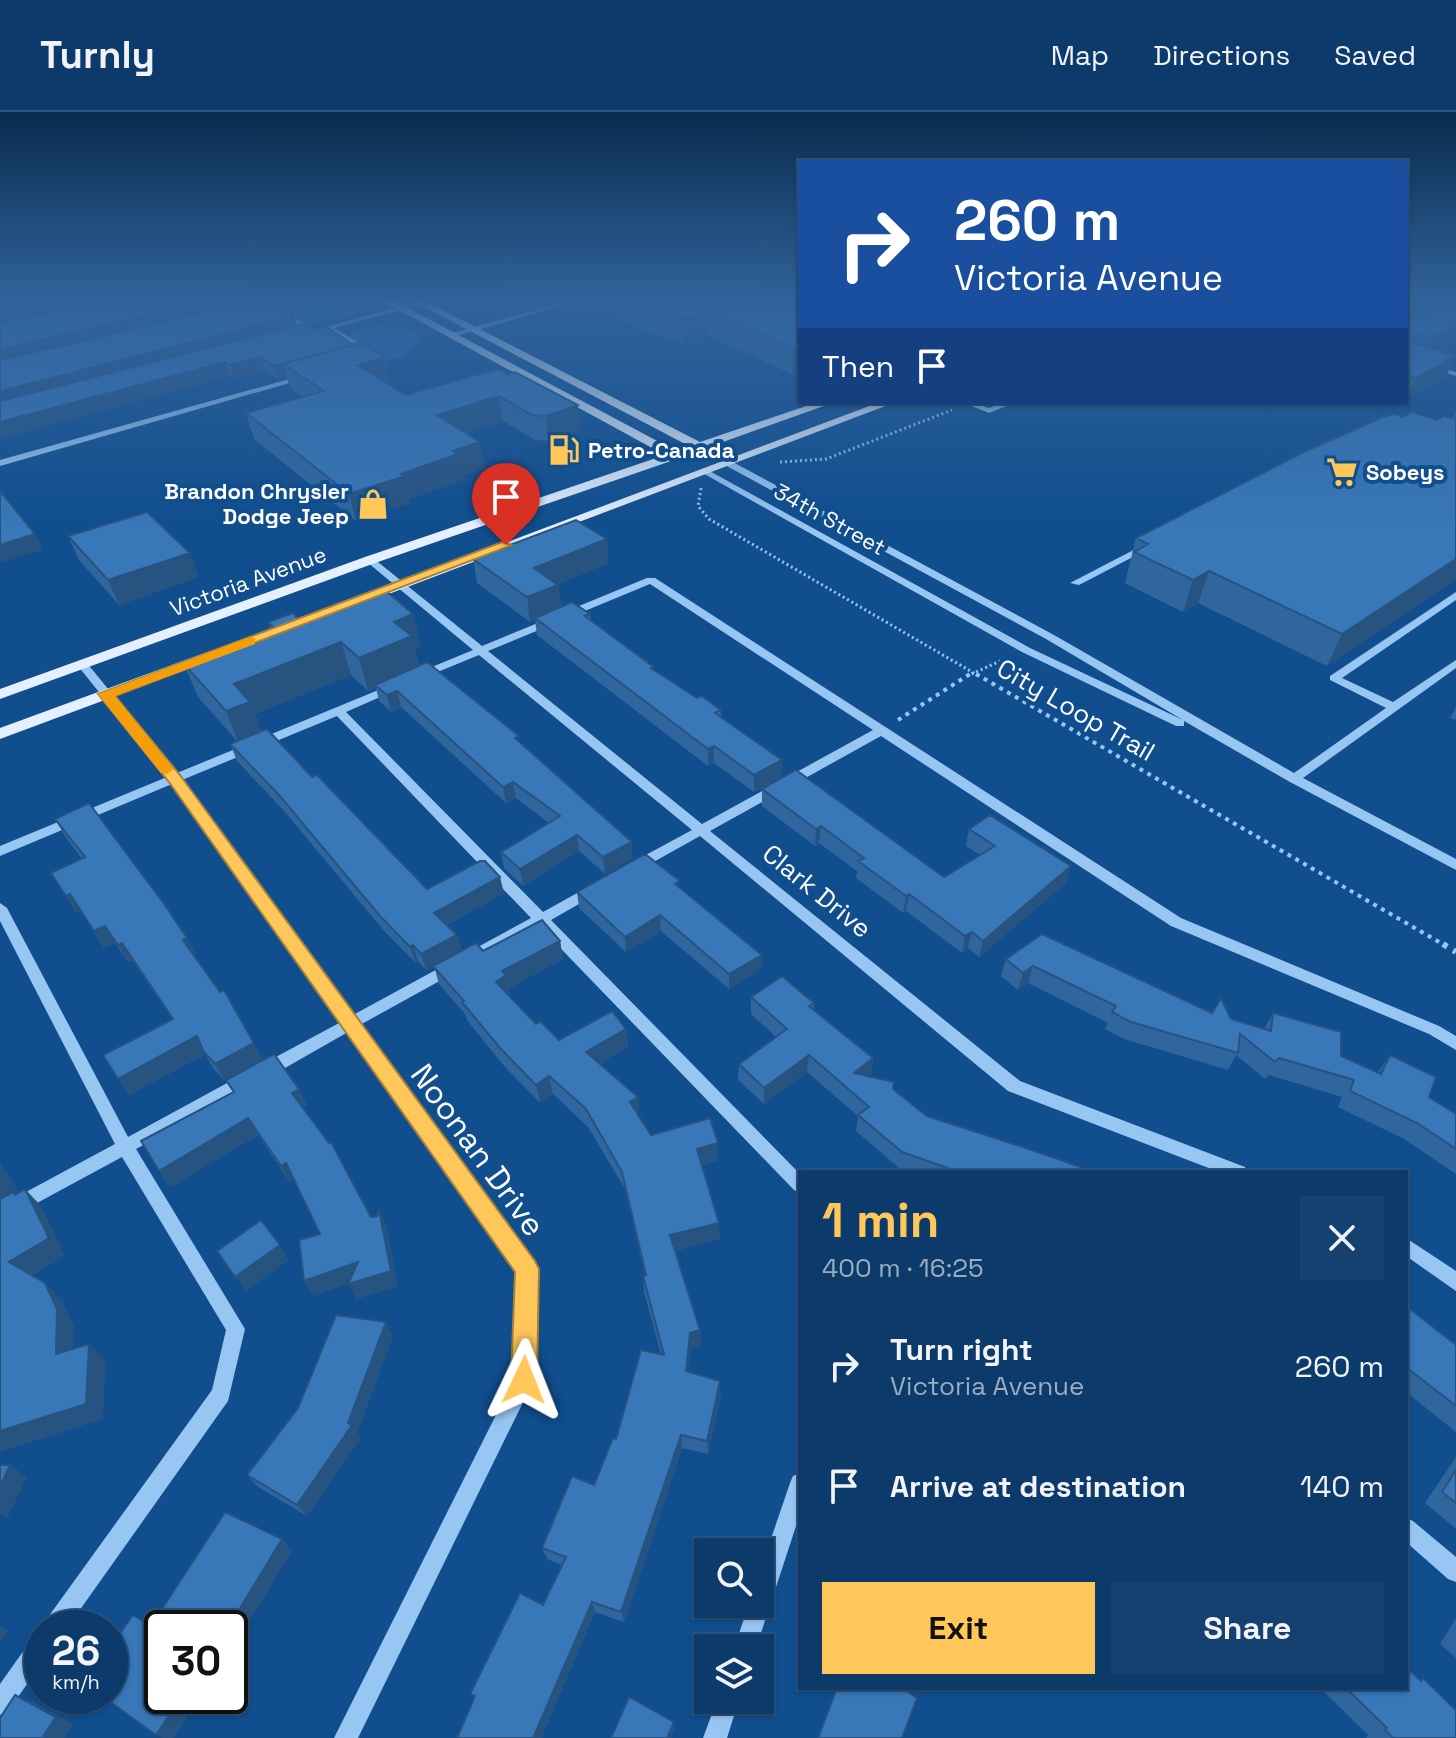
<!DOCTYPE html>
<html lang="en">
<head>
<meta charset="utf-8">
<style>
	:root { --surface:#0c3a6a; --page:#154170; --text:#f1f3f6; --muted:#9aadc1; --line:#2c547e; --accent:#ffc75a }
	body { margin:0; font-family:"Space Grotesk",sans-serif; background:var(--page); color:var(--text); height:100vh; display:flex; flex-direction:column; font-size:30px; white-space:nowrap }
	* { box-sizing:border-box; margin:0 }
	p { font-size:26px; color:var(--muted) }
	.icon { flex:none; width:44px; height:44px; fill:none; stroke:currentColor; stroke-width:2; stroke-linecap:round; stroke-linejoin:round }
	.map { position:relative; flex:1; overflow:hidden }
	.panel { position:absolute; left:798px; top:1058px; width:610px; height:520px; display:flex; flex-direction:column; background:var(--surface); border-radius:0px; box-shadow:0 2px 6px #0004,0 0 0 2px var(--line) }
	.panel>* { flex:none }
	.guide { position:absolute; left:798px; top:48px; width:610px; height:244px; border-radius:0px; box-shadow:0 2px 6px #0004,0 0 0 2px var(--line); background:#1a4fa0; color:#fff; overflow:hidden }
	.fabs { position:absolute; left:694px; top:1426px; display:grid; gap:16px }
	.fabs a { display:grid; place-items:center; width:80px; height:80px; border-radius:0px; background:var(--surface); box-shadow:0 2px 6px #0004,0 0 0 2px var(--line); font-size:40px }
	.speed { position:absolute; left:24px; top:1498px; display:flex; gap:16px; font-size:40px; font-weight:700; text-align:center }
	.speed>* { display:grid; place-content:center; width:104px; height:104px; border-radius:50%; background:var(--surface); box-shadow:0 2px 6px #0004,0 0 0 2px var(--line); line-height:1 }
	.speed small { font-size:20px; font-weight:400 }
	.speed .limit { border:4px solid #111; border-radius:12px; background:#fff; color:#111 }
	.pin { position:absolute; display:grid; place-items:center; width:68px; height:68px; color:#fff; margin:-82px -34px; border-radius:50% 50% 50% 0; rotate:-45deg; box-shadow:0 0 8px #0007 }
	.pin .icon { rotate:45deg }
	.me { position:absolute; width:88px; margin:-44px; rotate:2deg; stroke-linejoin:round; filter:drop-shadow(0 0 6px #0008) }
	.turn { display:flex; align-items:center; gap:28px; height:168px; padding:0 24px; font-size:36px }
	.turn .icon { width:104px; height:104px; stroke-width:2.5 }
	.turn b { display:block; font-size:56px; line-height:68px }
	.then { display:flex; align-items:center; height:76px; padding:0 24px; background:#0003; gap:16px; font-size:30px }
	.round { display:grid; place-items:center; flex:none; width:84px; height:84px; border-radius:0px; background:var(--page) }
	.head { display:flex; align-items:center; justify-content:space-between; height:136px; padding:0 24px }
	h1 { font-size:48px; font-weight:700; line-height:60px; color:var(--accent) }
	.action { display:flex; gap:16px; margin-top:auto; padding:16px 24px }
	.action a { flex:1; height:92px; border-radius:0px; background:var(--accent); color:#111; font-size:32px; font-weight:700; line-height:92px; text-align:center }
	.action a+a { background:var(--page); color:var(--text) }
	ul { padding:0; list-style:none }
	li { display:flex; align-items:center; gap:24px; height:120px; padding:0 24px }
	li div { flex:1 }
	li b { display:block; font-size:30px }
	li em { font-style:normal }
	header { display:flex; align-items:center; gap:48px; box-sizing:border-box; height:112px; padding:0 40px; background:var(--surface); border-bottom:2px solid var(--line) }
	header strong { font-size:38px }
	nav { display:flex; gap:44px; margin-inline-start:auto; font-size:28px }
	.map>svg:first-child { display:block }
</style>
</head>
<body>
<header>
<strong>Turnly</strong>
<nav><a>Map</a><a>Directions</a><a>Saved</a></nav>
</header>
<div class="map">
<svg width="1456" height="1626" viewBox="0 0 1456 1626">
	<rect width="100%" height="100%" fill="#104e8e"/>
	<path fill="#2168ae" d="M270,187H353L371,198L310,213Z
		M378,213L407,217L425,227L408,237L407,244L381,250L378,248L381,241L351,226L350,221Z"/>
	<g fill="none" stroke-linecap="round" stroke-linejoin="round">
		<path stroke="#98c6f3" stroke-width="3" stroke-dasharray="2 3" stroke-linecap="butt" d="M780,350L826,347L952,298
			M701,376L698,394L709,407L979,564
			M967,564L1007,546"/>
		<path stroke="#98c6f3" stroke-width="4" stroke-dasharray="4 5" stroke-linecap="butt" d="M976,562L1446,834
			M898,608L970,562"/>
		<path stroke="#98c6f3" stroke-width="6" stroke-dasharray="5 7" stroke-linecap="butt" d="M1443,832L1456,840"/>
		<path fill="#98c6f3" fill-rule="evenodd" d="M259,187H267L317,219L310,221Z
			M576,187H587L456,224L449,222Z
			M420,189L422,192L334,216L372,238V242H366L322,216Z
			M1406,245L1456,260V264L1406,249Z
			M300,264L307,266L0,354V348Z
			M961,290H972L989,296L1005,290H1016L989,301Z
			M723,348H729L1054,523L1294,661L1386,596L1330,568V564L1456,480V488L1342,566L1393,590L1456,548V556L1303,666L1456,747V758L1290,670L1184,609V614H1176L1022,540L699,359L706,357L1030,536L1183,608L1046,527L723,352Z
			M1149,430L1152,431V435L1079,473L1070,471Z
			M367,446H373L482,534L647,466H655L1181,806L1439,914L1456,924V938L1429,922L1171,814L881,624L710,719L1020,969L1245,1055L1247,1060H1219L1008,979L700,724L641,757H631L629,754L631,751L692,718L479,543L423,566H415V562L473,538L367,450ZM650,472L873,618L702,712L488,539Z
			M82,549L86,550L177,661L388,574H396V578L346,600L543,800L588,775H598L600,778L598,781L551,808L800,1062V1081L794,1078L539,814L360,913L536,1157L534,1268L358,1626H334L514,1267L518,1159L348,920L271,964L265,965L259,964L257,959L259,954L341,910L172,672L0,744V734L167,665L78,554V550ZM337,604L531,806L353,903L182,668Z
			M0,791L7,796L128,1025L240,964L246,962L252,964L254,969L252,974L136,1037L245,1217L228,1289L67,1516H43L46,1508L212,1278L226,1218L122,1045L0,1111V1094L115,1032L0,809Z
			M1406,1126L1456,1159V1179L1406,1144Z
			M800,1361V1402L756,1536H734L749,1492H760V1459L790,1371L793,1364Z
			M1406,1406L1413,1409L1456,1445V1470L1448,1467L1406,1430Z
			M42,1521V1551L8,1599L0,1603V1572L34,1524Z
			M717,1588H739L727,1626H703Z"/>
		<path fill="#e4f0ff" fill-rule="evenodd" d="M379,187H391L676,339L689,334L409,187H421L700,330L818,290H835L709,335V341L698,339L685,344L686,350L674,348L375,451L0,587V577L365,445L665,343Z
			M880,290H896L365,491H355L353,488Z
			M210,539L218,544L215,547L0,627V616Z"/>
	</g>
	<path fill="#30669e" d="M136,187H203L204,191L199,199L200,201L296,214L316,218L384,245L389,270L386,271L406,283L498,257L580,319L549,329L535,328L503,309L466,321L485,356L462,364L463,368L410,387V391L356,409L254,327L246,301L303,285L290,276L287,266L278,268L265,259L234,267L119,191Z
		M614,187H800V259L792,262L709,224L683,232L666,225L662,226L615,204Z
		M1406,187H1456V230L1439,239L1455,244L1446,265L1407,287L1406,211L1417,206L1406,203Z
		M1456,299V468L1327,554L1198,491L1183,500L1125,471L1136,426L1403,305L1437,308L1453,306Z
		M68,424L199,465L119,493L79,448Z
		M473,447L609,451L558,472L561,494L590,502L591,509L654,559L697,586L721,598V605L782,648L781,665L754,680L714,651L708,654L537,523L535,508L530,510L477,471Z
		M413,502L421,535L415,537L419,554L520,631L633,746L605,762L579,739L523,774L504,756L501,740L549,711L516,686L506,691L401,595L391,600L379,589L376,576L368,579L351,563L255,602L261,619L312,665L427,777L504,781L447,813L457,823L462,839H483L560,829L563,847L509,876L510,882L508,883L536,912L559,928L626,917L628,935L600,951L638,985L639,1002L638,1003L651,1023L718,1048L702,1053L720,1127L675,1139L700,1218L701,1233L691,1236L688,1260L721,1283L708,1342L682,1336L624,1510L595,1500L541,1626H457L475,1586L470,1582L543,1493L562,1453L547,1447L542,1436L594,1373L616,1327L661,1242L644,1180L643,1164L645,1163L625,1077L588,1015L553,982L540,991L504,954L467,908L465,902L439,872L434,854L426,858L418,849L416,851L385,820L285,700L237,649L230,632L237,629L198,585L184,552L271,520L268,510Z
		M1456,595V608L1450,606Z
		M762,677L944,765L980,743L966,734L969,717L1066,771L979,845L968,836L962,841L906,799L903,801L856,766L857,759L819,731L815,734L762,694Z
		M55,707L187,826L196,843L194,844L263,947L224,968L213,956L205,942L129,983L118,967L172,907L132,848L128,850L115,831L104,836L81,799L76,801L51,761L82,747L65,724Z
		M680,776L762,843L761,858L729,877L661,819L626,840L579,796L577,780Z
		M1006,847L1212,901L1264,917L1273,901L1341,944L1378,960L1390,943L1429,985L1456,1002V1062L1404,1027L1338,995L1342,985L1269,963L1265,967L1236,943L1228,958L1124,927L1105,917L1108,911L1028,871L1018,878L1001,864Z
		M751,885L814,891V898L873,946L871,963L869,964L893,977L927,1004L1095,1060H911L899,1056L856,1019L858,1004L807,960L764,992L738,968L739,952L776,925L751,902Z
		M226,968L307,993L303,996L371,1105L386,1113L398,1174L356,1187L349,1171L313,1184L304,1169L320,1122L294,1067L290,1070L258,1023L170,1075L159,1059L233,980Z
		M1406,1194L1456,1233V1320L1406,1280Z
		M393,1224L357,1321L361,1326L307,1404L258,1375L247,1363Z
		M1456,1345V1416H1455L1425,1391Z
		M1456,1506V1546L1440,1532Z
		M1423,1566L1456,1626H1366L1368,1623L1320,1576H1406Z"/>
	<path fill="#275381" d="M65,187H106L0,216V201Z
		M193,187H203L204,191L199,199L201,205L0,253V238Z
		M709,199V224L683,232L682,207Z
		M666,200V225L662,226L661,201Z
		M294,204L297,217L0,295V279Z
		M1456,214V230L1423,247L1432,226Z
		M800,233V259L792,262L793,236Z
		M1455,244L1446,265L1407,287L1416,266Z
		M261,245L265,259L234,267L230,253Z
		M384,245L389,270L364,277L358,253Z
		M225,250L230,264L0,327V310Z
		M283,252L287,266L278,268L274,254Z
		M499,284L503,309L442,328L437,303Z
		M578,293L580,319L549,329L546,304Z
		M480,330L485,356L462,364L463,368L410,387V391L356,409L349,382L453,339Z
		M35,422L43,438L0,451V433Z
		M607,427L609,451L538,481L534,456Z
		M190,441L199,465L119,493L108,468Z
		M1456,447V468L1327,554L1342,522Z
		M1209,459L1198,491L1183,500L1193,468Z
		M558,473L561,497L535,506V508L530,510L527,485Z
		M413,502L421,535L415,537L419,557L375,573L376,576L368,579L359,546L394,510Z
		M341,530L351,563L255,602L263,623L239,632L226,599L234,572Z
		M397,579L401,595L391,600L387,583Z
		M714,634V651L708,654V637Z
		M782,648L781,665L754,680V663Z
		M513,670L516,686L506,691L503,675Z
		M821,714L819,731L815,734L816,717Z
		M577,723L579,739L523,774L520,757Z
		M632,730L633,746L605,762L603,745Z
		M1071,754L1066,771L979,845L983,829Z
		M500,765L504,781L439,817L434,801Z
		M70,782L81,799L76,801L66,784Z
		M909,782L906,799L903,801L906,784Z
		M660,803L661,819L626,840L625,825Z
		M105,814L115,831L104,836L94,819Z
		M972,820L968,836L962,841L965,824Z
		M457,823L462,839L426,858L421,842Z
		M187,826L196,843L192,845L183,828Z
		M560,829L563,847L509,876L510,882L500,888L496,870L502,859Z
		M122,831L132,848L128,850L118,833Z
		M413,833L418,849L416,851L410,835Z
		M762,843L761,858L729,877V862Z
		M1033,854L1028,871L1018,878L1023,861Z
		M626,917L628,935L589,958L586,940Z
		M197,924L206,941L129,983L118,967Z
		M254,931L263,947L224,968L215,952Z
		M809,943L807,960L764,992V976Z
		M873,946L871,963L852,977L854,961Z
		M549,964L553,982L540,991L536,973Z
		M299,977L307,993L300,997L292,981Z
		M638,985L639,1002L632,1008L630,990Z
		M248,1006L258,1023L170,1075L159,1059Z
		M718,1031V1048L697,1054V1037Z
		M0,1051L19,1080L0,1091Z
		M286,1051L294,1067L290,1070L281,1054Z
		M25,1077L42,1095L65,1144L27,1167L9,1150Z
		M379,1098L386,1113L398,1174L356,1187L348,1172Z
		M719,1111L720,1127L671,1140L670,1123Z
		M280,1133L289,1148L246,1179L235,1165Z
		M358,1150L365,1165L313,1184L304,1169Z
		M45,1171L62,1188L74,1214L73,1258L56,1242Z
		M386,1210L393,1224L357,1321L361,1326L307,1404L297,1393L348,1311Z
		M700,1218L701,1233L691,1236L687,1274L686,1259L690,1221Z
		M89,1232L106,1249L103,1307L0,1340V1319Z
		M720,1269L721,1283L708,1342L707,1329Z
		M681,1323L682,1336L624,1510L621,1500Z
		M10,1353L27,1365L7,1407L0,1402V1374Z
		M282,1427L293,1438L230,1541V1516H228Z
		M592,1490L595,1500L541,1626H533Z
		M0,1514L8,1519L0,1530Z
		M15,1583L34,1590L74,1612L65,1626H42Z
		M182,1584H201L173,1626H163L156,1623Z
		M674,1610L675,1617L671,1626H667Z"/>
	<path fill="#3877b8" stroke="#275381" stroke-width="2" d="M0,187H65L0,201Z
		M108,187H113L119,191L136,187H194L192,190L197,191L0,238V211Z
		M630,187H800V233L793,236L709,199L682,207L666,200L661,201Z
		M1430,187H1456V214L1432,226L1413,222L1412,230L1455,244L1416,266L1406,263V211L1447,192Z
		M272,191L294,204L0,279V248L218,197L233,201Z
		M306,211L316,218L327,215L353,233L274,254L261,245L230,253L225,250L0,310V289Z
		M362,230L384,245L358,253L406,283L498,257L508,262L515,260L578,293L546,304L532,303L499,284L437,303L480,330L453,339L458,342L401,362L405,364L349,382L246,301L324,279L283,252Z
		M1412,300L1437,308L1444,304L1456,307V447L1342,522L1209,459L1193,468L1134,440L1148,432L1136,426L1304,340L1383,305L1395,302L1403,305Z
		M0,379L35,422L0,433Z
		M147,400L190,441L108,468L68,424Z
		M576,408L607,427L534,456L558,473L527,485L473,447Z
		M384,477L413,502L394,510L412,524L359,546L341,530L234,572L250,590L226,599L184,552L276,518L268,510L293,501L300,509Z
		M572,490L590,502L585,504L654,555L651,556L697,586L702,584L721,598L715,601L782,648L754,663L714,634L708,637L535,506Z
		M427,550L519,624L515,626L632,730L603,745L577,723L520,757L501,740L560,704L513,670L503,675L397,579L387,583L375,573Z
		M267,617L312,665L317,663L427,777L480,749H485L500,765L434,801L457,823L421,842L413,833L410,835L380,804L279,683L230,632Z
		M796,658L944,765L995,734L969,717L990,703L1071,754L983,829L972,820L965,824L909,782L906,784L858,749L864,746L821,714L816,717L762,677Z
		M89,691L165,793L187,826L183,828L220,880L224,878L254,931L215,952L204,940L197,924L118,967L103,943L173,907L122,831L118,833L105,814L94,819L70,782L66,784L51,761L85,745L55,707Z
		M645,742L680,769L675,772L762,843L729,862L660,803L625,825L577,780Z
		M542,808L560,829L502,859L506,863L496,870L536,912L540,909L559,928L612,899L626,917L586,940L638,985L630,990L651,1023L710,1006L718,1031L697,1037L719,1111L670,1123L700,1218L690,1221L686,1259L720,1269L707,1329L681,1323L621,1500L592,1490L533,1626H457L475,1584L470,1582L520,1481L543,1493L566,1445L542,1436L572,1364L594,1373L613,1326L616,1327L641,1238L664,1243L643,1164L646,1163L622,1060L586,997L549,964L536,973L500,936L462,890L464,889L433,854L476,831L483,839Z
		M1042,822L1212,901L1221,886L1231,907L1271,919L1273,901L1341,920V944L1381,962L1390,943L1436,965L1429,985L1456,1002V1037L1417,1011L1350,979L1354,968L1279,946L1275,950L1240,922L1238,941L1131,910L1112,900L1116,894L1033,854L1023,861L1006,847Z
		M782,864L814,891L809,894L873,946L854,961L894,970L893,977L927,1004L1023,1035L1095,1060H959L902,1040L858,1003L869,995L809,943L764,976L739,952L787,917L751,885Z
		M274,942L299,977L292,981L329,1031L331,1030L371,1105L377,1104L379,1098L391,1159L348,1172L358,1150L304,1169L299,1128L320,1122L286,1051L281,1054L248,1006L159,1059L141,1029L234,980L226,968Z
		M25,1077L49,1126L9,1150L45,1171L57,1197L56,1242L89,1232L86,1292L0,1319V1087L13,1080L15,1083Z
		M261,1108L280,1133L235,1165L217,1139Z
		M1406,1194L1456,1233V1294L1406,1255Z
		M336,1203L386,1210L348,1311L352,1313L297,1393L247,1363L298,1296Z
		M0,1353H10L0,1374Z
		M1456,1358V1391L1442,1380Z
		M225,1400L282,1427L228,1516H162V1584H182L156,1623L102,1584H110V1535L133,1503L151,1514Z
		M1406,1402L1410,1406L1406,1413Z
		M1406,1555L1421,1569L1423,1566L1456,1598V1626H1393L1385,1618L1387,1616L1346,1576H1406Z
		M837,1576H902L917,1586L902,1626H818Z
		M15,1583L56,1605L42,1626H0V1606Z
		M629,1585L674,1610L667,1626H611Z"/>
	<linearGradient id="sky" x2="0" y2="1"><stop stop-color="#092b4e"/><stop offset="0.45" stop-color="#31639b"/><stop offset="1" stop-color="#31639b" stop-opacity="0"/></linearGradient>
	<rect width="1456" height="415" fill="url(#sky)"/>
	<path fill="#ffc75a" stroke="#a6813a" stroke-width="2" d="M502,430L512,433L115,584L180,663L535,1149L539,1157L537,1268L533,1276L524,1280L515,1276L511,1268L515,1160L169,670L98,582Z"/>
	<path fill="#f59e0b" d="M250,525L255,526V532L115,584L174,657L167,662L161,661L98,582Z"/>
	<defs>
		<symbol id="fuel-bare" viewBox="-9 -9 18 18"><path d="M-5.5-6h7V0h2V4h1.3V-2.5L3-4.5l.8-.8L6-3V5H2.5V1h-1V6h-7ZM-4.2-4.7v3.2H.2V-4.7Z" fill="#ffc75a" stroke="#104e8e" stroke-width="2.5" paint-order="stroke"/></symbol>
		<symbol id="supermarket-bare" viewBox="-9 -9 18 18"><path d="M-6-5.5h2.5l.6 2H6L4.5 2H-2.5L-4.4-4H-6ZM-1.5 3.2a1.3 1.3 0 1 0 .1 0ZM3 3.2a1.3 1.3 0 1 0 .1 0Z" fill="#ffc75a" stroke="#104e8e" stroke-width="2.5" paint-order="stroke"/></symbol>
		<symbol id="shop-bare" viewBox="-9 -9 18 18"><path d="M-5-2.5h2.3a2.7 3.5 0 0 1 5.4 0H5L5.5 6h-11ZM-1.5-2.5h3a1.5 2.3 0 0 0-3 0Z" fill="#ffc75a" stroke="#104e8e" stroke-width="2.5" paint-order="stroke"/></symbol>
	</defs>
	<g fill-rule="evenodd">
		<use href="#fuel-bare" x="542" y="316" width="44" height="44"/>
		<use href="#supermarket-bare" x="1320" y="338" width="44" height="44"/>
		<use href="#shop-bare" x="351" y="370" width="44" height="44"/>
	</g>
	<g text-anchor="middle" stroke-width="8" stroke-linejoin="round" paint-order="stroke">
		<g font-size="22" font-weight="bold" fill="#fff" stroke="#104e8e" text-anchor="start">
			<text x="588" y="346">Petro-Canada</text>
			<text x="1366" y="368">Sobeys</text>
			<text x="349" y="387" text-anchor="end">Brandon Chrysler<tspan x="349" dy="25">Dodge Jeep</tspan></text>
		</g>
		<g font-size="22" fill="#fff" stroke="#104e8e">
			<text transform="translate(830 407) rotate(29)" y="8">34th Street</text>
			<text transform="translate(248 469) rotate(-20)" y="8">Victoria Avenue</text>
		</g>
		<g font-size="26" fill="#fff" stroke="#104e8e">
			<text transform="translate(1076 598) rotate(30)" y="9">City Loop Trail</text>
			<text transform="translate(817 779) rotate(39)" y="9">Clark Drive</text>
		</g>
		<g font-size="32" fill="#fff" stroke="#104e8e">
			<text transform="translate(478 1038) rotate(54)" y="11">Noonan Drive</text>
		</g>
	</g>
</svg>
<div class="fabs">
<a><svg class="icon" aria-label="search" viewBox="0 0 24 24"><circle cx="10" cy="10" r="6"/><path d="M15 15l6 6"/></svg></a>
<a><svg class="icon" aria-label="layers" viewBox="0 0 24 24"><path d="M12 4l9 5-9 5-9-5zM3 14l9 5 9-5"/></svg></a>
</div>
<div class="speed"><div>26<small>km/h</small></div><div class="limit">30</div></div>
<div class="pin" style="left:506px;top:433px;background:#d93025"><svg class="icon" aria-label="arrive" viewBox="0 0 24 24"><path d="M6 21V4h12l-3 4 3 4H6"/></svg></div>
<svg class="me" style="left:524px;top:1268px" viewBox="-20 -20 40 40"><path d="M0-17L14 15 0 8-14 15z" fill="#ffc75a" stroke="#fff" stroke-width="4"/></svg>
<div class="guide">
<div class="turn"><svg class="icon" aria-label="right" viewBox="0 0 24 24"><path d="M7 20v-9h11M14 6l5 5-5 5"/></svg><div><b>260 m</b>Victoria Avenue</div></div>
<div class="then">Then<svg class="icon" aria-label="arrive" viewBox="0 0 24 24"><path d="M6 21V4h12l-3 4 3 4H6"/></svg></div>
</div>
<section class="panel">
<div class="head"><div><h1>1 min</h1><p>400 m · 16:25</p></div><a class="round"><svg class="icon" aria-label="close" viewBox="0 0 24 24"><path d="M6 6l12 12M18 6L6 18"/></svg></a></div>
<ul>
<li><svg class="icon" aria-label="right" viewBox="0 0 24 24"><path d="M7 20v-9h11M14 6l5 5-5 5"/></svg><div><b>Turn right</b><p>Victoria Avenue</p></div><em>260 m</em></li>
<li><svg class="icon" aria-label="arrive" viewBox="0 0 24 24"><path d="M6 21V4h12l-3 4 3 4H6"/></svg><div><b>Arrive at destination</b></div><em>140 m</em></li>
</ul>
<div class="action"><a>Exit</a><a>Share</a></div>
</section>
</div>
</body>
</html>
